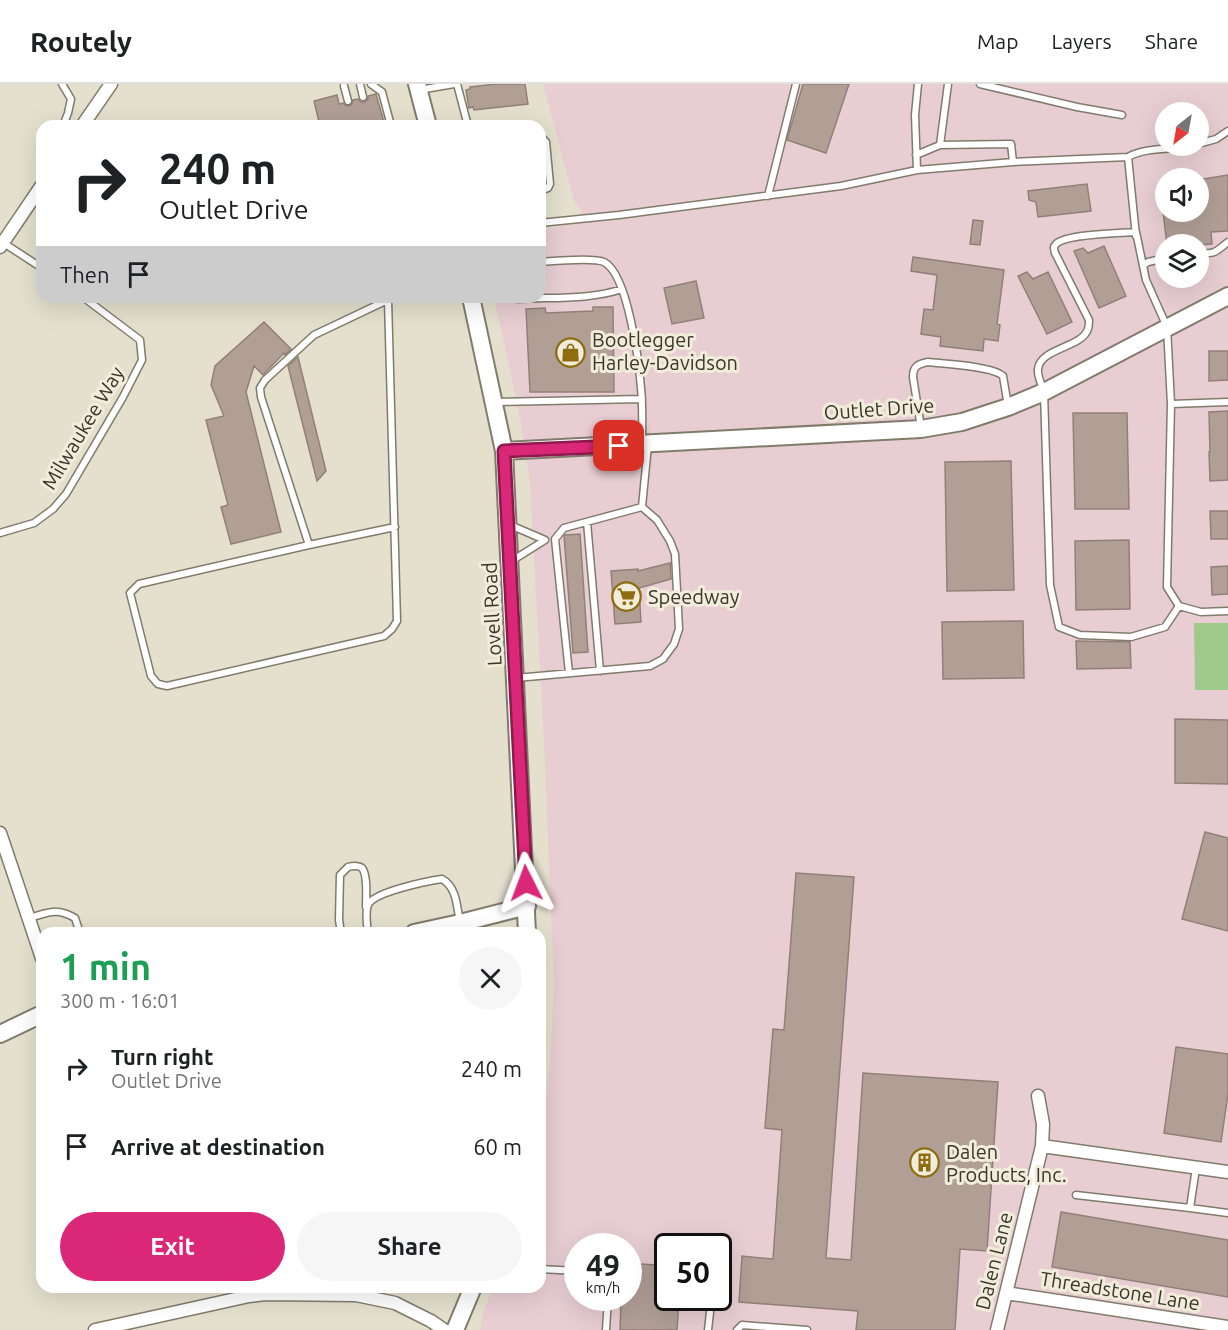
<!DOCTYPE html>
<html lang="en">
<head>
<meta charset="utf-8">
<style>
	:root { --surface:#fff; --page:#f6f6f6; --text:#202124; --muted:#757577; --line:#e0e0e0; --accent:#db2777 }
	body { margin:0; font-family:Ubuntu,sans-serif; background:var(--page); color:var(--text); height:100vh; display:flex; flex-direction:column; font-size:22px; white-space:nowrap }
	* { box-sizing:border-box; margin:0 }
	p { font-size:20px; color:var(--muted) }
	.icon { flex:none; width:33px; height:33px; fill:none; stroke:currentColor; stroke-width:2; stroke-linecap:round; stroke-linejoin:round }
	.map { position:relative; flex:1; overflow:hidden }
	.sheet { position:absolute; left:36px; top:843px; width:510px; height:366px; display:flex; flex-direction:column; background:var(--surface); border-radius:18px; box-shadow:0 6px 24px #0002 }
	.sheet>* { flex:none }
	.top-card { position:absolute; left:36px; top:36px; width:510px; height:183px; border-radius:18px; box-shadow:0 6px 24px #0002; background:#fff; color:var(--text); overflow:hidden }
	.needle { width:39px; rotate:211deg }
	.tools { position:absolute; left:1155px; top:18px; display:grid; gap:12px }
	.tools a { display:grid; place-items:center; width:54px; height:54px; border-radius:50%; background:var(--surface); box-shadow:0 6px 24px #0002; font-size:30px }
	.speed { position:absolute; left:564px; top:1149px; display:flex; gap:12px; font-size:30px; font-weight:700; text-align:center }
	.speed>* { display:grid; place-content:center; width:78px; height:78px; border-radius:50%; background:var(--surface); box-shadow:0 6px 24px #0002; line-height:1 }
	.speed small { font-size:15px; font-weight:400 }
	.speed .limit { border:3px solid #111; border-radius:9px; background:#fff; color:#111 }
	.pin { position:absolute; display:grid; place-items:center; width:51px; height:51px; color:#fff; margin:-26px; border-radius:12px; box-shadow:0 3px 9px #0006 }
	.me { position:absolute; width:66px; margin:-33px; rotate:357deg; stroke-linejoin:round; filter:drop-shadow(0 0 4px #0008) }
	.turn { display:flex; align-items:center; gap:21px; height:126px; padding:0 24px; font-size:27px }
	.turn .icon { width:78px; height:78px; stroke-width:2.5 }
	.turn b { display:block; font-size:42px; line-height:51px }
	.then { display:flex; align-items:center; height:57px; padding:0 24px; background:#0003; gap:12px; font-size:22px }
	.round { display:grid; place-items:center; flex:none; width:63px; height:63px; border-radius:32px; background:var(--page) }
	.overview { display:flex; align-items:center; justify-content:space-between; height:102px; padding:0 24px }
	h1 { font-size:36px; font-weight:700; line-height:45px; color:#1e9e55 }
	.button { display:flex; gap:12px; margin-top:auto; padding:12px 24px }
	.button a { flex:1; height:69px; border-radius:36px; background:var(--accent); color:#fff; font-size:24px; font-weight:700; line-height:69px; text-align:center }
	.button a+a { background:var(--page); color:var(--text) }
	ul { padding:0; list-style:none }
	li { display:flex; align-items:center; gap:18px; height:78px; padding:0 24px }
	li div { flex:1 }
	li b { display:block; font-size:22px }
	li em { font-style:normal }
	header { display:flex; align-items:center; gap:36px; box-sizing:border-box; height:84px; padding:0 30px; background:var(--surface); border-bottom:2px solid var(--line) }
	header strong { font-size:28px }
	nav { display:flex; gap:33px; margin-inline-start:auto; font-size:21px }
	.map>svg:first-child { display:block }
</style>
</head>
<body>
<header>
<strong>Routely</strong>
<nav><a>Map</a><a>Layers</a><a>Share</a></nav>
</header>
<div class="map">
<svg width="1228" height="1246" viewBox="0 0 1228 1246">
	<rect width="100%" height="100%" fill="#e4e0cd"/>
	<path fill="#e8ced2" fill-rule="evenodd" d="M543,0H1228V1246H480L482,1232L493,1203H540V1059L550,979L554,901L544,658L530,400L521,338L494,213H540V146L583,138L579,122L574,117ZM1166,28H1198V62H1166ZM1166,94H1198V128H1166ZM1166,160H1198V194H1166ZM578,1162H628V1214H578ZM668,1162H718V1214H668Z"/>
	<path fill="#9fca8b" d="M1194,539H1228V606H1195Z"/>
	<path fill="#b19f96" stroke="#928078" stroke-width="1.5" d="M497,0H525L528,20L474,26L473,23L469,24L466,6L470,5V3Z
		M803,0H849L826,69L787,56Z
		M376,10L385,42H320L314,17L337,11L339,20L343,19L345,21L349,22L352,20L353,16L358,15L361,18H365L368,15V12Z
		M1228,91V147L1211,148L1212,160L1198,161L1167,160L1163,128H1198V96Z
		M1087,100L1091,127L1038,133L1036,118L1029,116L1028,107Z
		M973,136L983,137L980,161L970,160Z
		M1104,162L1126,212L1099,224L1074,167L1083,164L1088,169Z
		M913,173L1004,186L997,240L1000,241L998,257L984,255L983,267L940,262L941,253L921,250L924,225L933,226L937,191L911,187Z
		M1027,188L1033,195L1048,188L1072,238L1047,250L1018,192Z
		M696,197L704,234L672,240L664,204Z
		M593,223H613L614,308H530L526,225L545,224L546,229L593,227Z
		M264,238L291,265L285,271L284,269L263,291L254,282L246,308L281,448L231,460L221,423L228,421L206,336L224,332L211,301L215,282Z
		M1209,267H1228V296L1209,297Z
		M298,273L326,387L317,397L288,282Z
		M1228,327V396L1210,397L1209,368H1210L1209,328Z
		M1073,329H1127L1129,425H1075Z
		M1011,377L1014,506L947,507L945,378Z
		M1210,427H1228V455H1211Z
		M580,450L588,568L573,569L564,452L565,451Z
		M1129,456L1130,525L1076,526L1075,457Z
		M670,479L671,495L639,504L641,538L615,540L611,487L638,485V487Z
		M1228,482V510L1212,511L1211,483Z
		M1023,537L1024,594L943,595L942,538Z
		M1076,557L1130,558L1131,584L1077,585Z
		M1175,635L1228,636V700L1175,699Z
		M1205,748L1228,754V847L1182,835Z
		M796,789L854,793L826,1174L851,1176L863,989L998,998L987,1167L960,1165L955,1246H856L858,1227L739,1218L742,1172L773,1175L782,1046L765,1044L773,945L784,946Z
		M1176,963L1228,970V1010L1221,1058L1164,1049Z
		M1061,1128L1228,1156V1213L1052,1183Z
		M628,1179L668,1182V1214H679L677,1246H620L621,1214H628Z"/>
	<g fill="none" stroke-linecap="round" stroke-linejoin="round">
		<defs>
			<path id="lane" d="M62,0L71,15L68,29L63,42
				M360,0L363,13
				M371,0L382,8L391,42
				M457,0L468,42
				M980,0L1077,23L1122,31
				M344,2L348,17
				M419,6L454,0
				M540,52L546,58L550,100L548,104L540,107
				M1198,60L1216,55L1228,47
				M940,61L1011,60L1013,78
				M916,71L940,61L948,0
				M1128,73L1136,152
				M917,86L915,31L918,0
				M768,112L796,0
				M540,139L619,131L841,102L917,86L1013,78L1128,73C1146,63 1170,66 1190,62
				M2,158L42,184
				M1198,170C1217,169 1214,169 1228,158
				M540,178C554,177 593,173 604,178C628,190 639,279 641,304C643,323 642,341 642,360
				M1143,182L1148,178L1166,174
				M426,213H427
				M507,213L518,215C551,213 590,216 622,205
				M388,216L397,537L392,545L384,552L167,602L158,600L151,592L130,509L139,500L309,461L261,313L260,304L265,296L314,251L394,213
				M494,318L642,315
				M1171,320L1228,318
				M921,344L913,293C913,282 918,280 928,278C944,280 993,282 1003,292L1008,322
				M587,438L600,587
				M510,441L545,456L510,478
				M0,449L34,439L53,425L66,410L123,313L142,276L140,256L83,213
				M309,461L395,443
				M1179,522L1165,543L1131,553L1080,551L1059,543L1050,501L1044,308C1042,301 1037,292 1038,285C1040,264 1082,264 1088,245C1089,242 1089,239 1089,236L1055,169C1054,165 1053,163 1056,160C1065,150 1122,149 1136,148L1146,196L1167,243L1171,320L1167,503L1179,522L1201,528L1228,527
				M569,589L555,455L564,444L642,423
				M516,594L650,582L663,575L674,560L679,545L675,470L670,457L657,436L642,423L648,361
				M29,834C48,829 56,823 75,834L80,849
				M341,849L339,836L340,791L348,783C352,782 358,781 362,784C368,791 366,814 366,823
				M368,849C367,841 365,828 368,821C373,808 428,797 442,795C457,803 457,824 460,839
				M1076,1111L1190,1124L1196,1084
				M1190,1124L1228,1129
				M540,1185L578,1187
				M606,1246L608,1214
				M708,1246L710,1228
				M737,1246L742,1241L807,1246"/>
			<path id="street" d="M82,42L111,0
				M0,163L42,101
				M0,749L42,874
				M1042,1062L1228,1088
				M1006,1209L1228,1243
				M95,1246L249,1212L265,1210L356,1211L395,1219L431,1237L444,1246
				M997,1246L1042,1062L1043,1040L1038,1012"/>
			<path id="secondary" d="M417,0L428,42
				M471,213L504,367L527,849
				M504,367L921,345L962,338L1008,323L1044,308L1228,212
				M414,849L460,839L527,822
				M0,950L42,930
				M455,1246L473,1203"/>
		</defs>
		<use href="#lane" stroke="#807b6b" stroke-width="9"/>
		<use href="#street" stroke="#807b6b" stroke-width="15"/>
		<use href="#secondary" stroke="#807b6b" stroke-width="20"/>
		<use href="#lane" stroke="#fff" stroke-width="6"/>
		<use href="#street" stroke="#fff" stroke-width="12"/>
		<use href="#secondary" stroke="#fff" stroke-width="16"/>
	</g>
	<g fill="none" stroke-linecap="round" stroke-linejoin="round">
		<defs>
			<path id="route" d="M526,799L504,367L619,362"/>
		</defs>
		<use href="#route" stroke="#8e194d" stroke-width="15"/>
		<use href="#route" stroke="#db2777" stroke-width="10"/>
	</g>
	<defs>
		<symbol id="shop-ring" viewBox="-11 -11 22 22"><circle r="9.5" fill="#f2edda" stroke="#8e6d11" stroke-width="1.5"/><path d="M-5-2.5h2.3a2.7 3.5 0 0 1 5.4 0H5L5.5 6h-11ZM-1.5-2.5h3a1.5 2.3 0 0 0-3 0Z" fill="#8e6d11"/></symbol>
		<symbol id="supermarket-ring" viewBox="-11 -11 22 22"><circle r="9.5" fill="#f2edda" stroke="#8e6d11" stroke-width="1.5"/><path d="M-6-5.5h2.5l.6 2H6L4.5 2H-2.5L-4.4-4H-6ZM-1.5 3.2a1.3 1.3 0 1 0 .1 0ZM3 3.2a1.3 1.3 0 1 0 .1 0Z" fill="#8e6d11"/></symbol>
		<symbol id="building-ring" viewBox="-11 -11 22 22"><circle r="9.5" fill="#f2edda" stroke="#8e6d11" stroke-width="1.5"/><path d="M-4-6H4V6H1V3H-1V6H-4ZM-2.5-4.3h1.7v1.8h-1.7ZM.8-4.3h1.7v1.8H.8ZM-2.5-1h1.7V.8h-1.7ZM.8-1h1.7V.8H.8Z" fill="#8e6d11"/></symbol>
	</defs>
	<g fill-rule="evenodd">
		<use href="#shop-ring" x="554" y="252" width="33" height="33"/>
		<use href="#supermarket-ring" x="610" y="496" width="33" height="33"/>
		<use href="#building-ring" x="908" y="1062" width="33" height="33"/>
	</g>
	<g text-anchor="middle" stroke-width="6" stroke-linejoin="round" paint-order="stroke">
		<g font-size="20" fill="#38362f" stroke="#f2edda" text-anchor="start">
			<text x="592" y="263">Bootlegger<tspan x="592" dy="23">Harley-Davidson</tspan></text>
			<text x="648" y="520">Speedway</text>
			<text x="946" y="1075">Dalen<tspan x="946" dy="23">Products, Inc.</tspan></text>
		</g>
		<g font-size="20" fill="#38362f" stroke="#f2edda">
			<text transform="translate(879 325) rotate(-4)" y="7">Outlet Drive</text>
			<text transform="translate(83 344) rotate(-59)" y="7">Milwaukee Way</text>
			<text transform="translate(492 530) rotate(-93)" y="7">Lovell Road</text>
			<text transform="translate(994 1177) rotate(-76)" y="7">Dalen Lane</text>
			<text transform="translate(1120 1207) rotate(9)" y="7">Threadstone Lane</text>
		</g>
	</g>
</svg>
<div class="tools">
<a><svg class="needle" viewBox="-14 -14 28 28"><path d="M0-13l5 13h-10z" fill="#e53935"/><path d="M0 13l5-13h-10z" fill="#757577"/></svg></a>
<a><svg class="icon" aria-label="sound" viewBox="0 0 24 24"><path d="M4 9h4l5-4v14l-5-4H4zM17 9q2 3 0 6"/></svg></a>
<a><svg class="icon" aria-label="layers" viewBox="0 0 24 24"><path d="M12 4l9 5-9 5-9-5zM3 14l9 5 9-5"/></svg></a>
</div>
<div class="speed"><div>49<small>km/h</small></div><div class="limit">50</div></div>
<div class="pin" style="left:619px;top:362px;background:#d93025"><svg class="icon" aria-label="arrive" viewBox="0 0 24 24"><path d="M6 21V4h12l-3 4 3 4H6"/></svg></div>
<svg class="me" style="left:526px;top:799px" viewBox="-20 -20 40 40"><path d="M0-17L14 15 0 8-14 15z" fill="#db2777" stroke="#fff" stroke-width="4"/></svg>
<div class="top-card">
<div class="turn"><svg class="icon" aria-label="right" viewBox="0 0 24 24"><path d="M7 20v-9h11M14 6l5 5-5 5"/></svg><div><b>240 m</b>Outlet Drive</div></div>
<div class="then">Then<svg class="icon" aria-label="arrive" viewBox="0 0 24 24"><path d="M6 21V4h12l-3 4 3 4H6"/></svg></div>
</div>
<section class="sheet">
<div class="overview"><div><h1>1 min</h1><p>300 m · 16:01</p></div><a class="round"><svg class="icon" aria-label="close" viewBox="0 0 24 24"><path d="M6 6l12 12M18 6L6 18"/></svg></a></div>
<ul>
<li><svg class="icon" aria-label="right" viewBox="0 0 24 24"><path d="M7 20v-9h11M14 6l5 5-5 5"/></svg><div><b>Turn right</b><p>Outlet Drive</p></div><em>240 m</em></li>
<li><svg class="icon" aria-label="arrive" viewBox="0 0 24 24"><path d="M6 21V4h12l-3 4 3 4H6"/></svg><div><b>Arrive at destination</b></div><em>60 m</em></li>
</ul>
<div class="button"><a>Exit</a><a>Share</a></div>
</section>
</div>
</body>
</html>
